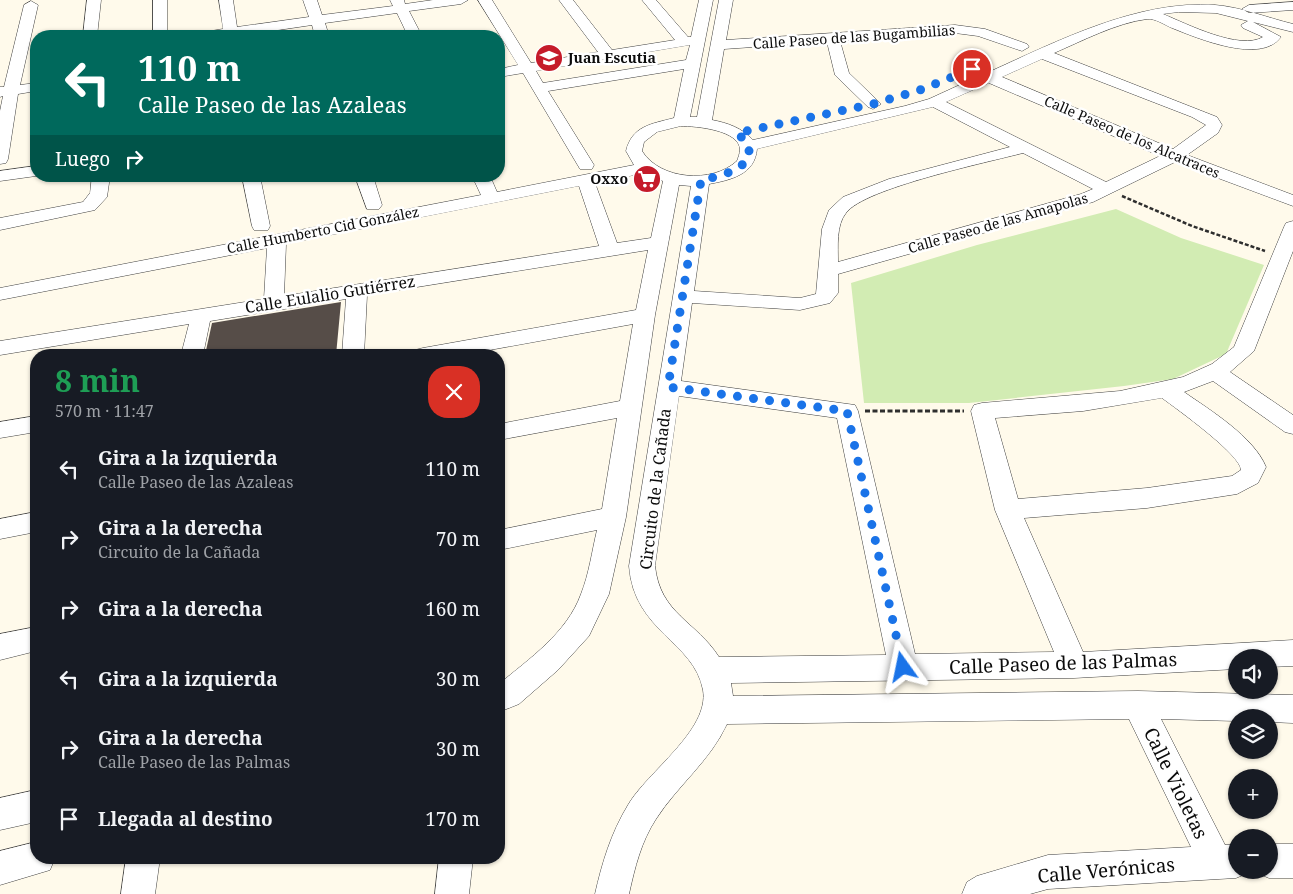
<!DOCTYPE html>
<html lang="es">
<head>
<meta charset="utf-8">
<style>
	:root { --surface:#171b24; --page:#20242c; --text:#f1f3f6; --muted:#9ea1a6 }
	body { margin:0; font-family:"Noto Serif",serif; background:var(--page); color:var(--text); height:100vh; display:flex; flex-direction:column; font-size:19px; white-space:nowrap }
	* { box-sizing:border-box; margin:0 }
	p { font-size:16px; color:var(--muted) }
	.icon { flex:none; width:28px; height:28px; fill:none; stroke:currentColor; stroke-width:2; stroke-linecap:round; stroke-linejoin:round }
	.map { position:relative; flex:1; overflow:hidden }
	.drawer { position:absolute; left:30px; top:349px; width:475px; height:515px; display:flex; flex-direction:column; background:var(--surface); border-radius:20px; box-shadow:0 1px 4px #0004 }
	.drawer>* { flex:none }
	.banner { position:absolute; left:30px; top:30px; width:475px; height:152px; border-radius:20px; box-shadow:0 1px 4px #0004; background:#00695c; color:#fff; overflow:hidden }
	.tools { position:absolute; left:1228px; top:649px; display:grid; gap:10px }
	.tools a { display:grid; place-items:center; width:50px; height:50px; border-radius:50%; background:var(--surface); box-shadow:0 1px 4px #0004; font-size:25px }
	.pin { position:absolute; display:grid; place-items:center; width:42px; height:42px; color:#fff; margin:-21px; border:2px solid #fff; border-radius:50%; box-shadow:0 1px 5px #0007 }
	.me { position:absolute; width:55px; margin:-28px; rotate:348deg; stroke-linejoin:round; filter:drop-shadow(0 0 4px #0008) }
	.turn { display:flex; align-items:center; gap:18px; height:105px; padding:0 25px; font-size:22px }
	.turn .icon { width:65px; height:65px; stroke-width:2.5 }
	.turn b { display:block; font-size:35px; line-height:42px }
	.then { display:flex; align-items:center; height:48px; padding:0 25px; background:#0003; gap:10px; font-size:19px }
	.round { display:grid; place-items:center; flex:none; width:52px; height:52px; border-radius:20px; background:var(--page) }
	.head { display:flex; align-items:center; justify-content:space-between; height:85px; padding:0 25px }
	h1 { font-size:30px; font-weight:700; line-height:38px; color:#1e9e55 }
	ul { padding:0; list-style:none }
	li { display:flex; align-items:center; gap:15px; height:70px; padding:0 25px }
	li div { flex:1 }
	li b { display:block; font-size:19px }
	li em { font-style:normal }
	.map>svg:first-child { display:block }
</style>
</head>
<body>
<div class="map">
<svg width="1293" height="894" viewBox="0 0 1293 894">
	<rect width="100%" height="100%" fill="#fffaeb"/>
	<path fill="#d2ecb3" d="M1116,209L1181,238L1264,265L1226,354L1173,379L1124,386L969,403H864L851,283L977,245Z"/>
	<path fill="#564d48" d="M341,302L336,355H205L212,323Z"/>
	<g fill="none" stroke-linecap="round" stroke-linejoin="round">
		<defs>
			<path id="minor" d="M87,0H101L97,36H83Z
				M153,0H167V36H153Z
				M219,0H233L237,27L309,17L303,0H317L322,15L393,6L390,0H404L405,4L433,0H468L461,4L409,11L422,36H408L397,13L325,23L329,36H315L312,25L238,36H197L199,33L223,29Z
				M478,0H492L531,63L598,52L559,0H573L612,50L675,40L642,0H656L688,37H691L699,0H713L690,117H697L719,0H733L726,40L955,25L985,29L1027,44L1029,47L1022,51L978,36L955,33L840,41L849,73L881,104L873,109L868,107L835,75L827,42L724,49L712,120C728,123 742,128 753,140L905,106L929,99L977,77L975,74L977,71L989,72C1058,41 1137,0 1215,5C1241,7 1268,18 1293,24V32L1253,22L1281,37C1261,65 1197,38 1172,28C1165,25 1155,18 1147,19C1116,23 1082,41 1054,53L1217,117L1222,125L1218,133L1187,155L1293,195V206L1175,162L1093,202L838,274V293L830,303L800,310L692,303L681,381L855,405L858,411L915,654L1054,652L995,510L971,411L974,405L982,403L1120,391L1183,377L1212,364L1234,347L1284,227L1286,223L1293,221V251L1254,351L1230,372L1293,415V434L1285,432L1213,381L1184,392C1210,410 1254,437 1266,467L1258,483L1237,494L1147,508L1024,518L1083,652L1293,640V666L1269,667V658H1236V669L1074,678L731,683L733,696L1138,691L1293,695V723L1269,722V718H1236V721L1161,719L1225,845L1236,844V870H1249L1248,873L1236,878L1048,889L1030,894H962L967,882L977,876L1048,855L1191,847L1129,719L727,724C710,761 678,785 656,819C641,842 635,867 629,894H595C602,863 611,833 628,805C647,772 710,730 703,690C694,641 634,632 629,566L691,186L679,185L655,315L626,517L609,594L589,636L558,670L519,704L499,712V684C529,659 567,633 581,594C589,574 592,551 597,530L499,550V530L602,509L617,418L499,440V424L620,401L633,324L462,355H412L415,350L423,348L636,310L648,250L367,295L364,355H342L346,299L210,321L203,355H181L189,324L0,355V341L264,299L267,248L0,300V288L481,195L472,176H490L497,192L634,165L626,151C632,126 651,124 674,118L684,69L548,91L594,165L592,169H580L523,73L499,77V69L518,65ZM1179,12L1216,13L1248,21L1241,25L1243,28L1263,37C1240,51 1187,24 1163,14ZM690,45L686,60L543,83L536,71ZM1042,59L1192,117L1206,125L1173,149L1002,77ZM989,83L1160,156L1106,182L946,102ZM933,107L1010,147L889,179L843,197L829,210L822,229L816,294L800,298L694,291L709,184C730,180 755,175 757,149ZM681,126C696,126 740,130 740,150C740,153 738,158 737,161C712,184 660,180 642,151L644,142L657,132ZM1023,153L1093,189L1081,194L838,262C838,247 836,225 846,213C864,188 989,162 1023,153ZM645,173L663,181L651,238L617,243L595,183ZM579,186L599,246L284,296L286,244ZM679,396L837,418L886,655L719,657C696,621 660,614 655,566ZM1162,398C1177,409 1241,455 1241,470L1232,476L1147,488L1018,499L995,418L1083,411Z
				M31,1L38,5L20,85L36,83V91L18,94L8,159L6,163L0,164V111L3,96L0,97V87H4L24,5Z
				M1293,2V10L1249,13L1242,9L1249,5Z
				M36,166V176L0,181V171Z
				M92,176H110L107,197L95,210L0,230V218L83,202L90,193Z
				M242,176H260L270,226L268,230H254L252,226Z
				M355,176H373L382,205L379,209H367Z
				M36,416V432L0,438V422Z
				M36,512V532L0,539V519Z
				M36,627V651L0,660V634Z
				M36,790V822L0,830V798Z
				M36,842V858H55L50,870L0,885V851Z
				M1269,844H1293V878H1269L1257,873L1256,870H1269Z
				M126,858H160L155,894H121Z
				M439,858H473L469,894H435Z"/>
		</defs>
		<use href="#minor" stroke="#3f3f3f" stroke-width="1"/>
		<path stroke="#2e2e2e" stroke-width="2.5" stroke-dasharray="4 2" stroke-linecap="butt" d="M1122,196L1192,226L1265,251"/>
		<path stroke="#2e2e2e" stroke-width="3" stroke-dasharray="5 2.5" stroke-linecap="butt" d="M865,411H964"/>
		<use href="#minor" fill="#fff" fill-rule="evenodd"/>
	</g>
	<g fill="none" stroke-linecap="round" stroke-linejoin="round">
		<path stroke="#1a73e8" stroke-width="9" stroke-dasharray="0 16.2" d="M903,667L847,411L668,387L701,180C725,176 771,162 737,133L873,104L920,90L972,69"/>
	</g>
	<defs>
		<symbol id="university-disc" viewBox="-11 -11 22 22"><circle r="9.5" fill="#c51b2a" stroke="#fff"/><path d="M0-5L7-2L0 1L-7-2ZM-4 1L0 2.5L4 1V4Q0 6-4 4Z" fill="#fff"/></symbol>
		<symbol id="supermarket-disc" viewBox="-11 -11 22 22"><circle r="9.5" fill="#c51b2a" stroke="#fff"/><path d="M-6-5.5h2.5l.6 2H6L4.5 2H-2.5L-4.4-4H-6ZM-1.5 3.2a1.3 1.3 0 1 0 .1 0ZM3 3.2a1.3 1.3 0 1 0 .1 0Z" fill="#fff"/></symbol>
	</defs>
	<g fill-rule="evenodd">
		<use href="#university-disc" x="533" y="42" width="32" height="32"/>
		<use href="#supermarket-disc" x="631" y="163" width="32" height="32"/>
	</g>
	<g text-anchor="middle" stroke-width="5" stroke-linejoin="round" paint-order="stroke">
		<g font-size="14" fill="#0c0c0c" stroke="#fff">
			<text transform="translate(854 37) rotate(-4)" y="5">Calle Paseo de las Bugambilias</text>
			<text transform="translate(1132 137) rotate(23)" y="5">Calle Paseo de los Alcatraces</text>
			<text transform="translate(998 223) rotate(-16)" y="5">Calle Paseo de las Amapolas</text>
			<text transform="translate(323 230) rotate(-11)" y="5">Calle Humberto Cid González</text>
		</g>
		<g font-size="14" font-weight="bold" fill="#0c0c0c" stroke="#fff" text-anchor="start">
			<text x="568" y="63">Juan Escutia</text>
			<text x="628" y="184" text-anchor="end">Oxxo</text>
		</g>
		<g font-size="16" fill="#0c0c0c" stroke="#fff">
			<text transform="translate(330 294) rotate(-9)" y="6">Calle Eulalio Gutiérrez</text>
			<text transform="translate(655 489) rotate(-83)" y="6">Circuito de la Cañada</text>
		</g>
		<g font-size="19" fill="#0c0c0c" stroke="#fff">
			<text transform="translate(1063 663) rotate(-2)" y="7">Calle Paseo de las Palmas</text>
			<text transform="translate(1176 783) rotate(64)" y="7">Calle Violetas</text>
			<text transform="translate(1106 870) rotate(-5)" y="7">Calle Verónicas</text>
		</g>
	</g>
</svg>
<div class="tools">
<a><svg class="icon" aria-label="sound" viewBox="0 0 24 24"><path d="M4 9h4l5-4v14l-5-4H4zM17 9q2 3 0 6"/></svg></a>
<a><svg class="icon" aria-label="layers" viewBox="0 0 24 24"><path d="M12 4l9 5-9 5-9-5zM3 14l9 5 9-5"/></svg></a>
<a>+</a>
<a>−</a>
</div>
<div class="pin" style="left:972px;top:69px;background:#d93025"><svg class="icon" aria-label="arrive" viewBox="0 0 24 24"><path d="M6 21V4h12l-3 4 3 4H6"/></svg></div>
<svg class="me" style="left:903px;top:667px" viewBox="-20 -20 40 40"><path d="M0-17L14 15 0 8-14 15z" fill="#1a73e8" stroke="#fff" stroke-width="4"/></svg>
<div class="banner">
<div class="turn"><svg class="icon" aria-label="left" viewBox="0 0 24 24"><path d="M17 20v-9H6M10 6l-5 5 5 5"/></svg><div><b>110 m</b>Calle Paseo de las Azaleas</div></div>
<div class="then">Luego<svg class="icon" aria-label="right" viewBox="0 0 24 24"><path d="M7 20v-9h11M14 6l5 5-5 5"/></svg></div>
</div>
<section class="drawer">
<div class="head"><div><h1>8 min</h1><p>570 m · 11:47</p></div><a class="round" style="background:#d93025;color:#fff"><svg class="icon" aria-label="close" viewBox="0 0 24 24"><path d="M6 6l12 12M18 6L6 18"/></svg></a></div>
<ul>
<li><svg class="icon" aria-label="left" viewBox="0 0 24 24"><path d="M17 20v-9H6M10 6l-5 5 5 5"/></svg><div><b>Gira a la izquierda</b><p>Calle Paseo de las Azaleas</p></div><em>110 m</em></li>
<li><svg class="icon" aria-label="right" viewBox="0 0 24 24"><path d="M7 20v-9h11M14 6l5 5-5 5"/></svg><div><b>Gira a la derecha</b><p>Circuito de la Cañada</p></div><em>70 m</em></li>
<li><svg class="icon" aria-label="right" viewBox="0 0 24 24"><path d="M7 20v-9h11M14 6l5 5-5 5"/></svg><div><b>Gira a la derecha</b></div><em>160 m</em></li>
<li><svg class="icon" aria-label="left" viewBox="0 0 24 24"><path d="M17 20v-9H6M10 6l-5 5 5 5"/></svg><div><b>Gira a la izquierda</b></div><em>30 m</em></li>
<li><svg class="icon" aria-label="right" viewBox="0 0 24 24"><path d="M7 20v-9h11M14 6l5 5-5 5"/></svg><div><b>Gira a la derecha</b><p>Calle Paseo de las Palmas</p></div><em>30 m</em></li>
<li><svg class="icon" aria-label="arrive" viewBox="0 0 24 24"><path d="M6 21V4h12l-3 4 3 4H6"/></svg><div><b>Llegada al destino</b></div><em>170 m</em></li>
</ul>
</section>
</div>
</body>
</html>
